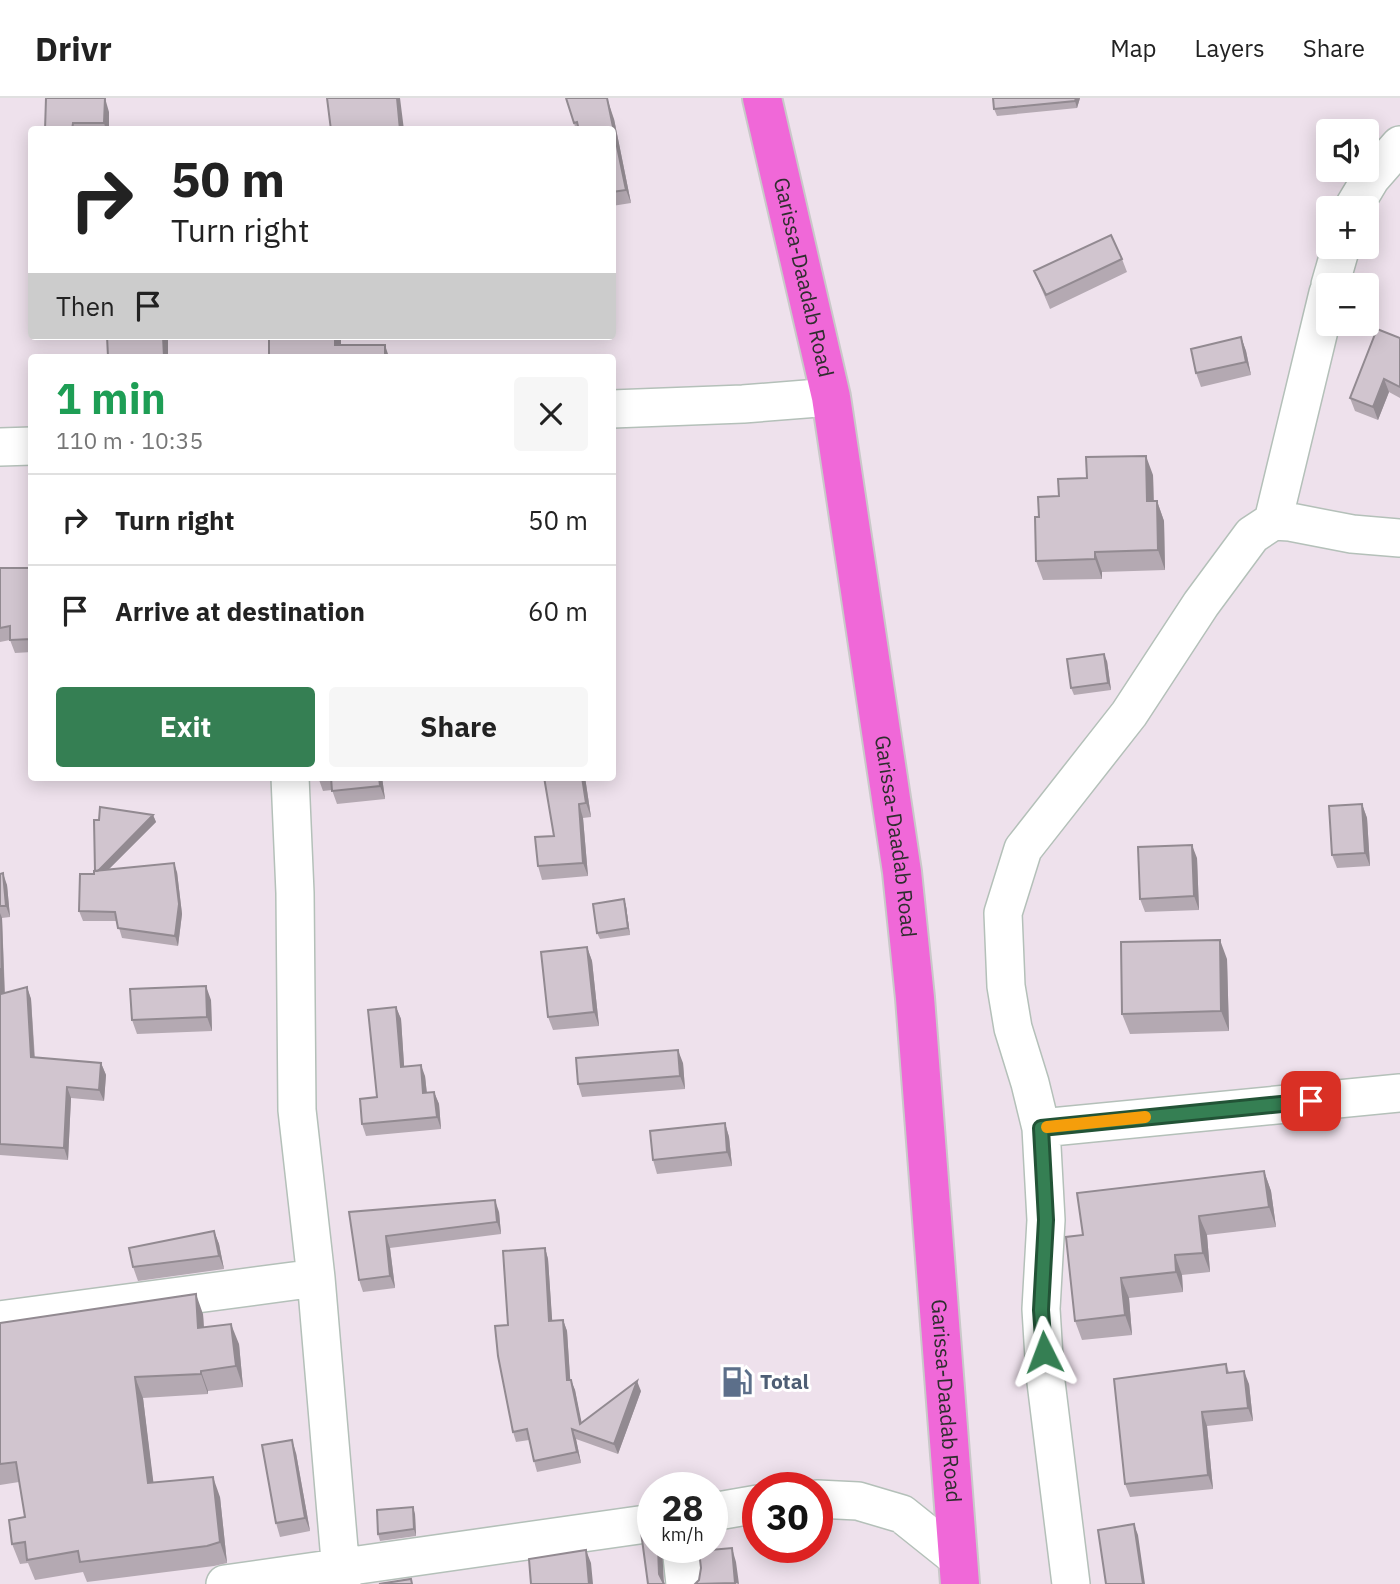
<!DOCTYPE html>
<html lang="en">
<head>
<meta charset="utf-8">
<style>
	:root { --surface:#fff; --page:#f6f6f6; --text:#222; --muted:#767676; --line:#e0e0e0; --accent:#357f53 }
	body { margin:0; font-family:"IBM Plex Sans",sans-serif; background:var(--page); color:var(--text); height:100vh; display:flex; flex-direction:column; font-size:26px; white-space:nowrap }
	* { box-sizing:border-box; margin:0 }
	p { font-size:23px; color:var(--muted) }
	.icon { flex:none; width:38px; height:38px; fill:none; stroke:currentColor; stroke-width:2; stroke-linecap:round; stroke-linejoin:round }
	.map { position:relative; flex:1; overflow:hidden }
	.details { position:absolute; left:28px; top:256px; width:588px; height:427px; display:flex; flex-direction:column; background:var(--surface); border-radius:7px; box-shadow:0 4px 18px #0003 }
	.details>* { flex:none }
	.top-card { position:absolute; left:28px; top:28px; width:588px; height:214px; border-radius:7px; box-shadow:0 4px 18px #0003; background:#fff; color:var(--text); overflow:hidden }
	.fabs { position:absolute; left:1316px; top:21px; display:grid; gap:14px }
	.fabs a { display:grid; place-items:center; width:63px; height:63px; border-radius:7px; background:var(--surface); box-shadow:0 4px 18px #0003; font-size:35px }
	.speed { position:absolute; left:637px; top:1374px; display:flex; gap:14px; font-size:35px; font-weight:700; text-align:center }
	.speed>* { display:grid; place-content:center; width:91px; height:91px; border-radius:50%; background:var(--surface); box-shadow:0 4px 18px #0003; line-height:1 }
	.speed small { font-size:18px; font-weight:400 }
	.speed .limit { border:10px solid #d22; background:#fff; color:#111 }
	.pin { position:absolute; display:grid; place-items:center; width:60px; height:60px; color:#fff; margin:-30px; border-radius:14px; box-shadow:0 4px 10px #0006 }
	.me { position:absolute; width:77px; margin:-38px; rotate:357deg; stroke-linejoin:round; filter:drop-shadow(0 0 5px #0008) }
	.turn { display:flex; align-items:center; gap:24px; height:147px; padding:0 28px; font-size:32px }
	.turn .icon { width:91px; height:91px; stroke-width:2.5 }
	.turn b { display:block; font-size:49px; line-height:60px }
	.then { display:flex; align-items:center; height:66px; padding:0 28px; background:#0003; gap:14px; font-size:26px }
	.round { display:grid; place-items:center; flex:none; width:74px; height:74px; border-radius:7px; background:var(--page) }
	.overview { display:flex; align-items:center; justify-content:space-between; height:119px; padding:0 28px }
	h1 { font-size:42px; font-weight:700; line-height:52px; color:#1e9e55 }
	.action { display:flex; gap:14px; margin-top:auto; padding:14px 28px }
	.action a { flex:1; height:80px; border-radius:7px; background:var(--accent); color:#fff; font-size:28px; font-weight:700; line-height:80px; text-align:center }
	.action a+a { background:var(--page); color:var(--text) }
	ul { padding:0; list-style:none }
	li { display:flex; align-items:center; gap:21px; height:91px; padding:0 28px; border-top:2px solid var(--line) }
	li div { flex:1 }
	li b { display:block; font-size:26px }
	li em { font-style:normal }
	header { display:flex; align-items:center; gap:42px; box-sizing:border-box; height:98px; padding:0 35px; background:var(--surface); border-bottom:2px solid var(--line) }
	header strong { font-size:33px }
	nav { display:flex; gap:38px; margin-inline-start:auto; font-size:24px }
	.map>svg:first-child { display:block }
</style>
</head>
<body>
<header>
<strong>Drivr</strong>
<nav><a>Map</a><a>Layers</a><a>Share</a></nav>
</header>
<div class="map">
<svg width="1400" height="1486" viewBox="0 0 1400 1486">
	<rect width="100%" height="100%" fill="#eee1ec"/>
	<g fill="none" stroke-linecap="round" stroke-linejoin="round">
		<defs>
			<path id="minor" d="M1353,110L1371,80L1400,47
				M1330,187L1341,149
				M612,311L743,306L831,299
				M0,349L32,348
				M1273,423L1328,195
				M290,679L295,795L297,1012L316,1180L342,1486
				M1041,1030L1400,995
				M0,1222L316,1180
				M817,1401L858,1403L902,1416L957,1460
				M712,1414L758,1406
				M681,1449L685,1486
				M225,1486L653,1425
				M1071,1486L1045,1276L1041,1211L1046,1122L1041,1030L1030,985L1013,930L1006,888L1003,815L1023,751L1129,616L1201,506L1252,437L1273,423L1290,424L1352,436L1400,440"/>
			<g id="trunk">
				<path id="s1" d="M762,0L831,299L902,774L915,900L960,1486"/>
			</g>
		</defs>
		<use href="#minor" stroke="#b4c0b9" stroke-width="40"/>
		<use href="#trunk" stroke="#c9c9c9" stroke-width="42"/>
		<use href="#minor" stroke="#fff" stroke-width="37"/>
		<use href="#trunk" stroke="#f068d8" stroke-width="38"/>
	</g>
	<path fill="#b4a9b2" d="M566,0L614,21L631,105L612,108V32H576Z
		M1080,0L1077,10L997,18L994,11Z
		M109,14V32H45Z
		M1122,161L1127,174L1050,211L1034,173Z
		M1241,239L1246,253L1251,277L1201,289L1196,275Z
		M1400,240V300L1389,294L1378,322L1355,313L1350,300Z
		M1153,377L1154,403H1157L1164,423L1165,472L1102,474V481L1043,482L1036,463L1039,419L1059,398Z
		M0,470H32V554L15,555L10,542L0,544Z
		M1107,563L1111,592L1074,597L1071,590Z
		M318,679H382L385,701L337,706L332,692L323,693Z
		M544,679H585L591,719L583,720L588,778L542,782L538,768L554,738Z
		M1362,706L1367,720L1370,768L1337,770L1332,757Z
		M153,717L156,724L108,772L177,774L182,816L178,848L122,840L117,823H83L79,813L95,773Z
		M1197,760L1199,812L1145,814L1140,801Z
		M0,776L7,787L10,819L2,820L5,895L27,889L31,901L35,960L101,965L106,977L104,1003L71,1000L68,1062L0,1057Z
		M624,801L626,808L630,837L600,841L597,835Z
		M587,849L592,863L599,928L553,932L548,919Z
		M1227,861L1229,933L1130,936L1122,916Z
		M211,902L212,933L137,936L132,922Z
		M396,909L401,921L404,968L425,978L427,995L434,994L439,1006L441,1031L366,1038L362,1026L377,999Z
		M683,965L685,991L582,999L578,986Z
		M725,1025L729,1039L732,1068L657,1076L653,1062Z
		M1264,1073L1271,1093L1276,1129L1207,1137L1210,1174L1182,1177L1183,1194L1129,1200L1132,1237L1082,1242L1075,1223L1083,1137Z
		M349,1114H499L501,1136L390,1150L395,1190L363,1194L359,1182Z
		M214,1133L219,1146L224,1171L138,1183L133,1169Z
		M545,1150L548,1161L552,1223L563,1222L567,1233L570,1282L575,1292L581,1325L641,1293L618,1356L576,1341L581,1365L537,1374L534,1363L529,1342L516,1344L513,1334L508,1227Z
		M203,1216L204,1229L239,1246L243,1289L208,1293V1296L143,1300L153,1385L220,1399L227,1465L214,1468L87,1484L83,1474L35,1482L28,1465L20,1466L12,1446L25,1419L19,1384L0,1387V1225Z
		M1226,1266L1229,1274L1249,1286L1253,1323L1207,1328L1213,1391L1130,1399L1125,1386Z
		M296,1355L310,1433L280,1439L276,1425Z
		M415,1416L416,1438L380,1443L378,1436Z"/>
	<path fill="#928a91" d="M105,0L109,14V32H106L104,25Z
		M397,0H400L404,32H400Z
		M607,0L614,21L631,105L626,92Z
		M1076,0H1080L1077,10L1075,3Z
		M163,238H168V259H164Z
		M335,238H341V259L335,247Z
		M1241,239L1246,253L1251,277L1246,264Z
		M385,247L389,259H385Z
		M1384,281L1389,294L1378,322L1373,309Z
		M1146,358L1153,377L1154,423L1147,403Z
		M1157,403L1164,423L1165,472L1158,452Z
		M1095,454L1102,474V481L1095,461Z
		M1104,556L1107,563L1111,592L1108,585Z
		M379,679H382L385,701L380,688Z
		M582,679H585L591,719L586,705Z
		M579,706L583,720L588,778L583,765Z
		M1362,706L1367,720L1370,768L1365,755Z
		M153,717L156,724L98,782L96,775Z
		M1192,747L1197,760L1199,812L1194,798Z
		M174,765L177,774L182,816L178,848L175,838Z
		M3,775L7,787L10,819L6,808Z
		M624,801L626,808L630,837L628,830Z
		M0,815L2,820L5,908L1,896Z
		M1220,842L1227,861L1229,933L1221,913Z
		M587,849L592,863L599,928L594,914Z
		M206,888L211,902L212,933L207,919Z
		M27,889L31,901L35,971L31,959Z
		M396,909L401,921L405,981L401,969Z
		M678,952L683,965L685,991L680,978Z
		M101,965L106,977L104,1003L99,992Z
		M421,967L425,978L428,1007L423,995Z
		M67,989L71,1000L68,1062L64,1050Z
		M434,994L439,1006L441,1031L437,1019Z
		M725,1025L729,1039L732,1068L727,1054Z
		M1264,1073L1271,1093L1276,1129L1269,1109Z
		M495,1102L499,1114L501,1136L497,1124Z
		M1199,1118L1207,1137L1210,1174L1203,1155Z
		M214,1133L219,1146L224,1171L219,1158Z
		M386,1138L390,1150L395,1190L390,1178Z
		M545,1150L548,1161L553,1234L549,1223Z
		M1175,1157L1182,1177L1183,1194L1176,1174Z
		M1121,1180L1129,1200L1132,1237L1125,1217Z
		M196,1196L203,1216L205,1250L198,1230Z
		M563,1222L567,1233L571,1293L567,1282Z
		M231,1226L239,1246L243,1289L236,1268Z
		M201,1273L208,1293V1296L201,1276Z
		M1244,1273L1249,1286L1253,1323L1248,1310Z
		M135,1279L143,1300L156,1405L148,1385Z
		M571,1282L575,1292L584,1336L580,1326Z
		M637,1283L641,1293L618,1356L614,1346Z
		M1202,1314L1207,1328L1213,1391L1208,1377Z
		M572,1331L576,1341L581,1365L577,1354Z
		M292,1342L296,1355L310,1433L305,1420Z
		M213,1379L220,1399L227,1465L220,1444Z
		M413,1409L415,1416L416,1438L414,1431Z
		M1134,1426L1138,1437L1145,1486H1143Z
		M658,1449H662L664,1486L659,1476Z
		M732,1450L736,1464L739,1486L735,1485Z
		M586,1452L591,1465L593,1486H589Z"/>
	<path fill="#d1c5cf" stroke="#928a91" stroke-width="2" d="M46,0H105L104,25H73L72,32H45Z
		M327,0H397L400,32H331Z
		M566,0H607L626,92L612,94V32H579L577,24L574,25Z
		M993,0H1076L1075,3L994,11Z
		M1111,137L1122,161L1046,197L1034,173Z
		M1377,231L1400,240V289L1384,281L1373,309L1350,300Z
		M107,238H163L164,259H108Z
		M269,238H335V247H385V259H269Z
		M1241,239L1246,264L1196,275L1191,251Z
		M1146,358L1147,403H1157L1158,452L1095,454V461L1036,463L1035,419H1039L1038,399L1059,398L1058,381L1087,380L1086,359Z
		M0,470H32V541L10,542V528L0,530Z
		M1104,556L1108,585L1071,590L1067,561Z
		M331,679H379L380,688L332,693Z
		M544,679H582L586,705L579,706L583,765L538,768L535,739L554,738Z
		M1362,706L1365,755L1332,757L1329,708Z
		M100,709L153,717L98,773H95L94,722H99Z
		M1192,747L1194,798L1140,801L1138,749Z
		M174,765L179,806L175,838L118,830L115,814L79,813L80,776H94V773Z
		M3,775L6,808H0V776Z
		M624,801L628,830L597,835L593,806Z
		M1220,842L1221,913L1122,916L1121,844Z
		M587,849L594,914L548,919L541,854Z
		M0,870L1,896L27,889L31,959L101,965L99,992L67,989L64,1050L0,1046Z
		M206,888L207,919L132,922L130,891Z
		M396,909L401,969L421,967L423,995L434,994L437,1019L362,1026L360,1001L377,999L368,912Z
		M678,952L680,978L578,986L576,960Z
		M725,1025L727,1054L653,1062L650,1033Z
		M1264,1073L1269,1109L1199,1118L1203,1155L1175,1157L1176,1174L1121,1180L1125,1217L1075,1223L1066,1139L1083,1137L1077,1095Z
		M495,1102L497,1124L386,1138L390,1178L359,1182L349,1114Z
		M214,1133L219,1158L133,1169L129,1150Z
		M545,1150L549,1223L563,1222L567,1282H571L580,1326L637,1283L614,1346L572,1331L577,1354L534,1363L527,1331L513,1334L498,1258L495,1228L508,1227L503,1153Z
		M196,1196L198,1230L231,1226L236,1268L201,1273V1276L135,1279L148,1385L213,1379L220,1444L207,1448L80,1464L78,1453L27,1462L25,1444L12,1446L9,1422L25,1419L16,1364L0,1366V1225Z
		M1226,1266L1227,1275L1244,1273L1248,1310L1202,1314L1208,1377L1125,1386L1114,1281Z
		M292,1342L305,1420L276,1425L262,1347Z
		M413,1409L414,1431L378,1436L377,1412Z
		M1134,1426L1143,1486H1106L1098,1432Z
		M653,1431V1449H658L659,1476L664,1486H648L641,1434Z
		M732,1450L735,1485L695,1486L699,1482L701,1470L699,1453Z
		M586,1452L589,1486H531L529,1461Z
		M411,1481L412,1486H379Z"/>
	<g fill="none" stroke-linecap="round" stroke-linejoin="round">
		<defs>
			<path id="route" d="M1044,1254L1041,1212L1046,1122L1041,1030L1311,1003"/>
		</defs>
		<use href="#route" stroke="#225336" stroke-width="18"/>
		<use href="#route" stroke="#357f53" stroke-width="12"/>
		<path stroke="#f59e0b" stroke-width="12" d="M1047,1029L1145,1019"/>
	</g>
	<defs>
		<symbol id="fuel-bare" viewBox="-9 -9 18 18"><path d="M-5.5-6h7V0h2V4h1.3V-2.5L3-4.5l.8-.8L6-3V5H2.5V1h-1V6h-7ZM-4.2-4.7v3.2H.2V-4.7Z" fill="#5c6f8a" stroke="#fff" stroke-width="2.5" paint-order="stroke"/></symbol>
	</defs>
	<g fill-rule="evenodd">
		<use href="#fuel-bare" x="715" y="1262" width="44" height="44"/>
	</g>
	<g text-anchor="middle" stroke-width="6" stroke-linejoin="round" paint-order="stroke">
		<g font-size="21" fill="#2e2e2e" stroke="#fff">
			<text dy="7" stroke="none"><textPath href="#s1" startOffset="184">Garissa-Daadab Road</textPath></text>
			<text dy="7" stroke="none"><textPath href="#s1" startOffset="751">Garissa-Daadab Road</textPath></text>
			<text dy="7" stroke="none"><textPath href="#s1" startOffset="1318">Garissa-Daadab Road</textPath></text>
		</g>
		<g font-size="21" font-weight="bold" fill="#4e5e75" stroke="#fff" text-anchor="start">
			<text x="760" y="1291">Total</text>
		</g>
	</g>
</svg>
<div class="fabs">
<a><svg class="icon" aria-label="sound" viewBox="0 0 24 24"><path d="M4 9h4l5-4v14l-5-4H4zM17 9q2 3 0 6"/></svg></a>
<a>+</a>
<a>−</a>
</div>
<div class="speed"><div>28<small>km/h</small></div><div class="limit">30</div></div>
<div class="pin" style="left:1311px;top:1003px;background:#d93025"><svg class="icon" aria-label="arrive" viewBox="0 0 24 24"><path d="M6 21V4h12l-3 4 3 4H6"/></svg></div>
<svg class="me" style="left:1044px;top:1254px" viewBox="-20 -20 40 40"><path d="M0-17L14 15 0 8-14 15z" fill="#357f53" stroke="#fff" stroke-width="4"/></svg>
<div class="top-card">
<div class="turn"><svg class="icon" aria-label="right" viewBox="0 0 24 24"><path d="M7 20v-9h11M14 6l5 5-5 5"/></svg><div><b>50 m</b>Turn right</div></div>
<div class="then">Then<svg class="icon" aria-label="arrive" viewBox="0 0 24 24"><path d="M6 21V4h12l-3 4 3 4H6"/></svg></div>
</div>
<section class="details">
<div class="overview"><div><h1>1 min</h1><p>110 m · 10:35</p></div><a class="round"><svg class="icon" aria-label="close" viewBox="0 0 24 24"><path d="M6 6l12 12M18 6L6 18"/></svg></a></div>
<ul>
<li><svg class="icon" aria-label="right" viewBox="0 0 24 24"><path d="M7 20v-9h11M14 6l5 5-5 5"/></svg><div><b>Turn right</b></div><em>50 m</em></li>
<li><svg class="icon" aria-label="arrive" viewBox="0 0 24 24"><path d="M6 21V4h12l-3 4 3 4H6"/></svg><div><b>Arrive at destination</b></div><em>60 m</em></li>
</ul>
<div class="action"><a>Exit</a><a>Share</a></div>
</section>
</div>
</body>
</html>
